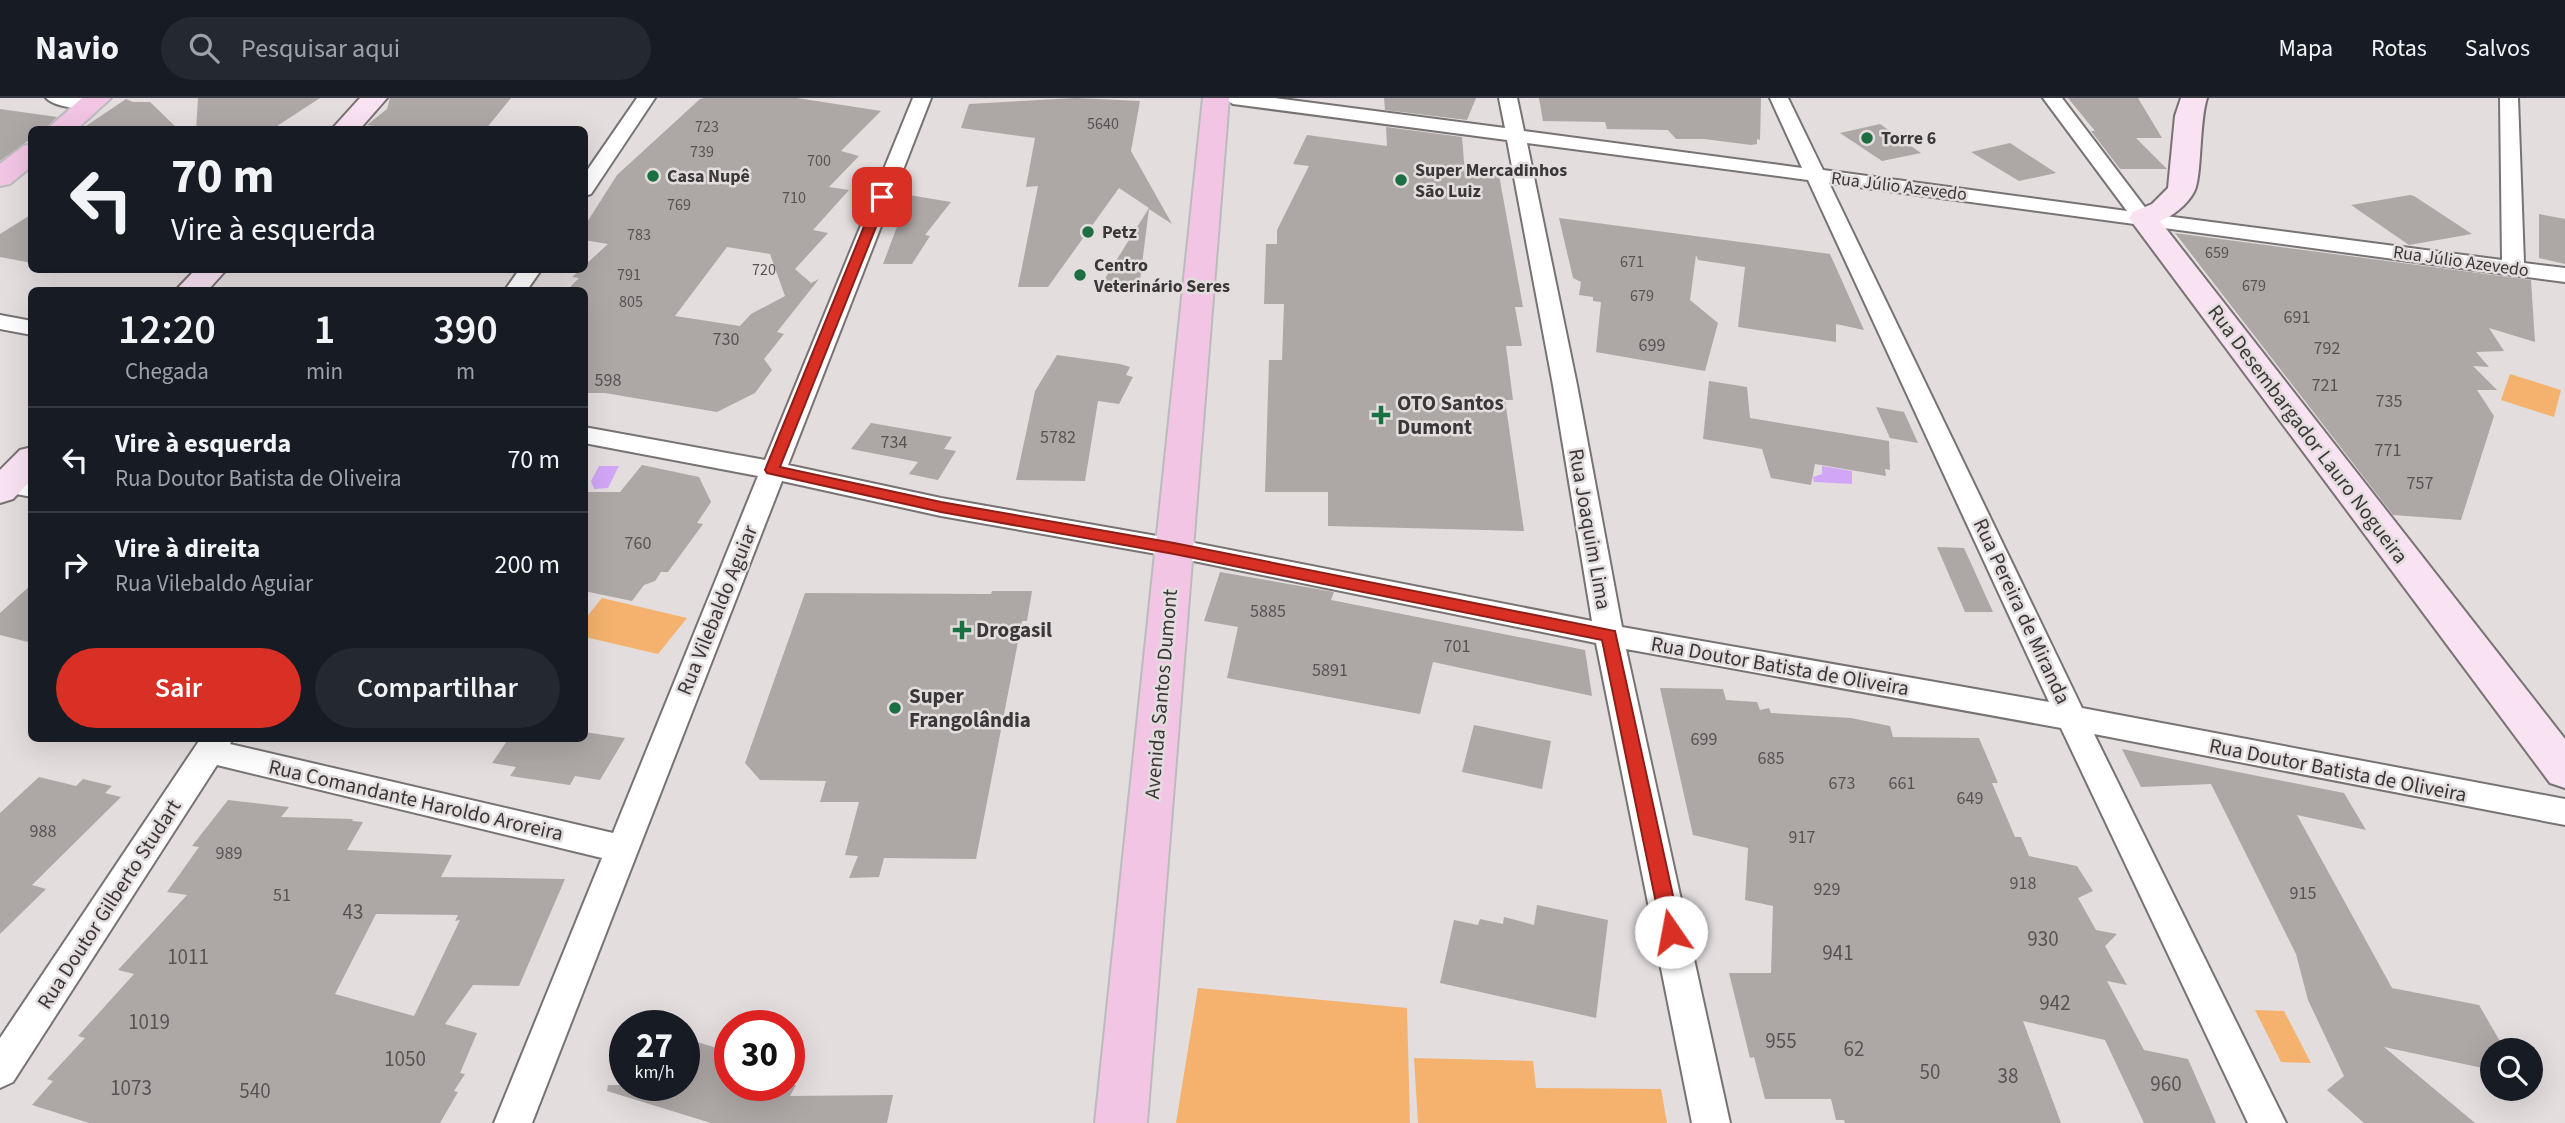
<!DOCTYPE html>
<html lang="pt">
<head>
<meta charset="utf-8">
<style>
	:root { --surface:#171b24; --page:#242831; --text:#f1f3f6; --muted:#9ea1a6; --line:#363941; --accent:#d93025 }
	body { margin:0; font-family:"Source Sans 3",sans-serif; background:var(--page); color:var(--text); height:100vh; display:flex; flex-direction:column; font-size:26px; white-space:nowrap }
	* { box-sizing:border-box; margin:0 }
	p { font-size:23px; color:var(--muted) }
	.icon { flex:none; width:38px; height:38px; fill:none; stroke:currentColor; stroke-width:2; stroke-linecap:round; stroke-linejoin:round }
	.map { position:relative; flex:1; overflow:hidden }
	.sheet { position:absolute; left:28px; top:189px; width:560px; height:455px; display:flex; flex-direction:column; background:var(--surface); border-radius:10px; box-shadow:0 7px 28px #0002 }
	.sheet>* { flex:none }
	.hud { position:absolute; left:28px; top:28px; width:560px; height:147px; border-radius:10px; box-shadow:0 7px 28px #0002; background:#171b24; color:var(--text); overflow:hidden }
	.controls { position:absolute; left:2480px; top:940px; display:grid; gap:14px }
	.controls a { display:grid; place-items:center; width:63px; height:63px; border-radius:50%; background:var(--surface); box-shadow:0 7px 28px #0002; font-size:35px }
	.speed { position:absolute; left:609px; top:912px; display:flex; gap:14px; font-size:35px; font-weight:700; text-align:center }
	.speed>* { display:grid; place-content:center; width:91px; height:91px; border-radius:50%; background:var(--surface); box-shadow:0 7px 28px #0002; line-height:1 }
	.speed small { font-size:18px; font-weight:400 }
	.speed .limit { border:10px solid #d22; background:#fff; color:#111 }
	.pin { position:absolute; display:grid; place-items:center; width:60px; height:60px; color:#fff; margin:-30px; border-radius:14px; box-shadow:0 4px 10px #0006 }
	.me { position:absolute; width:77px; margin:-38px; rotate:348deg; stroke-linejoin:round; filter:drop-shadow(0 0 5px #0008) }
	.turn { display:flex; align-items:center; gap:24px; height:147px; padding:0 28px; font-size:32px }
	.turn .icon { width:91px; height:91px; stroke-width:2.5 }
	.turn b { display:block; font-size:49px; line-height:60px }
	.eta { display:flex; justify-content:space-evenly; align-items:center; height:119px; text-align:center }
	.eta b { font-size:42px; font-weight:600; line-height:49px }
	.button { display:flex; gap:14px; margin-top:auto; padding:14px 28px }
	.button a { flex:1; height:80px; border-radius:42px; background:var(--accent); color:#fff; font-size:28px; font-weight:600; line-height:80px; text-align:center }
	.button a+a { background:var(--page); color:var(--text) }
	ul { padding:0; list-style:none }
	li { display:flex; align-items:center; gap:21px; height:105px; padding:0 28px; border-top:2px solid var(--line) }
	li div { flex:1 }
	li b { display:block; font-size:26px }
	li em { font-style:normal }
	header { display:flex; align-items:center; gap:42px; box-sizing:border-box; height:98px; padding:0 35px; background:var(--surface); border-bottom:2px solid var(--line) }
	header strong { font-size:33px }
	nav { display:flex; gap:38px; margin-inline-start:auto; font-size:24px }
	.search { width:490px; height:63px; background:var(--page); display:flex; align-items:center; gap:18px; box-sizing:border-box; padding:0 24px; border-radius:38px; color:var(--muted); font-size:26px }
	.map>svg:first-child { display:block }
</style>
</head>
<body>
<header>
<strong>Navio</strong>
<div class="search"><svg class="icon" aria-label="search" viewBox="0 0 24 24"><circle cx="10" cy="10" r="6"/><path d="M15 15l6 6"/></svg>Pesquisar aqui</div>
<nav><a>Mapa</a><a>Rotas</a><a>Salvos</a></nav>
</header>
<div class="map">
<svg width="2565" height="1025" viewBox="0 0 2565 1025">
	<rect width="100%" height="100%" fill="#e3ddde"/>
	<path fill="#f4b26e" d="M2510,276L2561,292L2554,319L2501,302Z
		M602,500L687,520L658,556L585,539V521Z
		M1198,890L1407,910L1410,1025H1176Z
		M2255,912L2284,913L2311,965L2281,964Z
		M1414,960L1533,963L1536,990L1661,991L1667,1025H1418Z"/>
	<path fill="#d2a6f7" d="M599,368H619L608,390L594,391L591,383Z
		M1822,368L1852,373V386L1814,384L1813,379L1822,376Z"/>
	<path fill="#ada7a6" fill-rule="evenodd" d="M198,0H320L271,32H196Z
		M390,0H511L485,32H395L367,27L387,11Z
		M705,0H797L881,13L841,53L859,58L829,89L849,92L813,132L828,135L795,171L811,185L819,181L777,234L784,236L764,261L772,272L755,295L717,314L605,295H584V192H567L579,180L572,179L580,172H584V168L608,146L584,142V129L617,77L700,1ZM727,149L770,156L785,198L751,216L740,228L675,218Z
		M1075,0L1140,3L1131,53L1172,126L1149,111L1139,190H1099L1149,110L1119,90L1048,189H1018L1038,88L1026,89L1035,40L961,30L969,6Z
		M1384,0H1476L1467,22L1385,12Z
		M1539,0H1761L1760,42L1757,41V46L1751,47L1704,41H1676L1668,32L1607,31L1605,24L1543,23Z
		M2068,0H2138L2162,40H2136L2167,71H2120L2091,33H2095Z
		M126,1L133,4H150L179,32H80Z
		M0,11L57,19L44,32H32V40L0,63Z
		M1880,26L1921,55L1882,63L1840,35Z
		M1386,29L1462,39L1465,76L1499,77L1523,209H1515L1522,248H1506L1513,302H1505L1524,433L1328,428V394H1265L1269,262H1282L1284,206H1264L1266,146H1277V132L1309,68L1293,66L1307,37L1387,48Z
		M2010,45L2056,75L2019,83L1971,54Z
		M909,97L951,104L925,137L930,138L912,166H883Z
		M2410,97L2414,98L2472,136L2409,147L2351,107Z
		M32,116V165L0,159V136Z
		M2539,116L2565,121V166L2539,160Z
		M1559,120L1830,156L1864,232L1836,226V244L1738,229L1745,169L1698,162L1696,157L1690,202L1718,225L1705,273L1596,254L1601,204L1593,203V199L1579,197L1581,184L1573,180Z
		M2175,135L2531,182L2535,244L2489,230L2504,253L2476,254L2489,269L2473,268L2497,292H2477L2494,318L2461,422L2393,417Z
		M1057,257L1120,266L1130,269L1126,277L1133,279L1119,306L1098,303L1085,383L1016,382L1035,293Z
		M1709,283L1747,289L1750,320L1889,343L1890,372L1885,371L1886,378L1815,366L1811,387L1771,380L1762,351L1703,341Z
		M1876,309L1904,314L1918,345L1890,340Z
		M871,325L952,339L944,351L956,353L938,382L909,376L918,364L851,351Z
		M642,367L699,379L711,404L697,425L703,426L668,474H661L655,483L644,487L632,503L584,493V394H620Z
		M1937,449L1964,450L1993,514H1965Z
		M1220,474L1334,494L1331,502L1585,552L1592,598L1433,564L1420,616L1227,580L1238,529L1204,523Z
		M32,486V545L0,537V515Z
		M992,493H1032L1027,523H1022L976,761L884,760L879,779L849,780L858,758L845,757L859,704H820L826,683L760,682L745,665L805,495L991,496Z
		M1660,590L1723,591L1726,602L1757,604L1760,612L1769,610L1771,615L1851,620L1890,628L1893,639L1979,640L1998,685H1992L2015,739H2021L2029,758L2077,768L2093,793L2078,800L2096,832L2117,836L2105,848L2127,887L2107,883L2144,952L2188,961L2216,1025H2144L2105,942L2023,923L2061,1025H1845L1844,1022H1836L1831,1001H1765L1754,959L1750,960L1729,875H1771L1773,808L1745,802L1748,750L1693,737Z
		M1474,627L1551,643L1542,691L1462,674Z
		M584,634L625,640L600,682L575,678L570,687L510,678L516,669L492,665L509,640H584Z
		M2122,651L2344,695L2366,732L2297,717L2392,890L2479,907L2505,952H2492V972L2384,949L2475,1025H2364L2327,992L2344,978L2308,902L2296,856L2211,686L2141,689Z
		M39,679L76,688L83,681L112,688L105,695L121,699L32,787L46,791L0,836V715Z
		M228,702L289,709L281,719L353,721L352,723L363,724L347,752L452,757L441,779L565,781L519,888L473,887L445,926L477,935L460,975L465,976L454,993L458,994L440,1025H89L32,1007L53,983L47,981L85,940L78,938L134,876L118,872L187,797L167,794L199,749L192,748ZM376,816L458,817L455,823L460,822L414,918L335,896Z
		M1537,807L1608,822L1596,920L1440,885L1454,822L1478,827L1480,821L1503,826L1504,819L1534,827Z
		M684,940L730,954V987H796L790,998L893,997L887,1025H711L607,993L608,987H684Z"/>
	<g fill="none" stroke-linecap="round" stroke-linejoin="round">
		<defs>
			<path id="street" d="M46,0H93L100,5C91,15 54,9 46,0Z
				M637,0H655L591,96L584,98V77Z
				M913,0H931L788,367L941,400L1174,441L1592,523L1553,287L1507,42L1233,6L1224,0H1275L1505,30L1499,0H1517L1524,33L1802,70L1770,0H1788L1823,72L2127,113L2043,0H2062L2150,116L2502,162L2500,0H2518L2524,165L2565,170V184L1829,85L2082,610L2565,701V727L2094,636L2286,1025H2248L2061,630L1626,551L1730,1025H1692L1596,545L1174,459L941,418L782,383L532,1025H494L602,760L217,667L13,984L0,990V940L201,640H233L230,646L613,735L758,378L584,345V329L765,362ZM1527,45L1808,82L2049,604L1622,529L1577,287Z
				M519,172H541L527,192H505Z
				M0,217L32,223V237L0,231Z
				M7,377L32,381V399L0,393V379Z"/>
			<path id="secondary" d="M360,0H387L359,32H331Z
				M2181,0H2207C2199,24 2202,80 2194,94C2187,107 2173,118 2160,123L2565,641V690L2550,685L2129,120L2133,114L2152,106L2168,90L2175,18Z
				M195,172H226L208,192H176Z
				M32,349V381L13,401L0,405V372L20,352Z"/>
			<path id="primary" d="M82,0H111L76,32H46Z
				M1203,0H1229L1147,1025H1095Z
				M32,46V68L10,86L0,88V66L23,48Z"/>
		</defs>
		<use href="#street" stroke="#787273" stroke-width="4"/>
		<use href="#secondary" stroke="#787273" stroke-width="4"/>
		<use href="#primary" stroke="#bcbbbb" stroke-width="4"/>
		<use href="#street" fill="#fff" fill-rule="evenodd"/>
		<use href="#secondary" fill="#f9e2f2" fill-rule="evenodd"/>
		<use href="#primary" fill="#f2c5e5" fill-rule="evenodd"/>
	</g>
	<path fill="#d93025" stroke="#8d1f18" stroke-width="2" d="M882,96L888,99L780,369L941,404L1174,445L1615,533L1681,834L1678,840L1671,842L1664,840L1662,834L1602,542L1174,456L941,414L767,375L765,372L876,99Z"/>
	<g fill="#1c6f40" stroke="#e3ddde" stroke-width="2.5">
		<circle cx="1867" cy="40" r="7"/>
		<circle cx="653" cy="78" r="7"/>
		<circle cx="1401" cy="82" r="7"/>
		<circle cx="1088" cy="134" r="7"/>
		<circle cx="1080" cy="177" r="7"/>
		<path d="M1377.5 306.5h7v7h7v7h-7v7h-7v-7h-7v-7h7z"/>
		<path d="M958.5 521.5h7v7h7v7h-7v7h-7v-7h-7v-7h7z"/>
		<circle cx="895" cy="610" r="7"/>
	</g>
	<g text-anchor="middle" stroke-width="5" stroke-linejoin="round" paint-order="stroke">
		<g font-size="16" fill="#575354">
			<text x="1103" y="31">5640</text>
			<text x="707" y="34">723</text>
			<text x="702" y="59">739</text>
			<text x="819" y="68">700</text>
			<text x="794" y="105">710</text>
			<text x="679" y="112">769</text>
			<text x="639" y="142">783</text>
			<text x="2217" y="160">659</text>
			<text x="1632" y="169">671</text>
			<text x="764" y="177">720</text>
			<text x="629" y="182">791</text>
			<text x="2254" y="193">679</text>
			<text x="1642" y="203">679</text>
			<text x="631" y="209">805</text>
		</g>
		<g font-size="18" font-weight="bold" fill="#3a3738" stroke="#e3ddde" text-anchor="start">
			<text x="1881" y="46">Torre 6</text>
			<text x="1415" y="78">Super Mercadinhos<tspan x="1415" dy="21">São Luiz</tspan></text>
			<text x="667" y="84">Casa Nupê</text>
			<text x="1102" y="140">Petz</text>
			<text x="1094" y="173">Centro<tspan x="1094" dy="21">Veterinário Seres</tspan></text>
		</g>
		<g font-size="18" fill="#3a3738" stroke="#e3ddde">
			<text transform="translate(1899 88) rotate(7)" y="6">Rua Júlio Azevedo</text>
			<text transform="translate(2461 163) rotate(8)" y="6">Rua Júlio Azevedo</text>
		</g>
		<g font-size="18" fill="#575354">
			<text x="2297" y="225">691</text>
			<text x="726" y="247">730</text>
			<text x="1652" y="253">699</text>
			<text x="2327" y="256">792</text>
			<text x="608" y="288">598</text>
			<text x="2325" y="293">721</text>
			<text x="2389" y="309">735</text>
			<text x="1058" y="345">5782</text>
			<text x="894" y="350">734</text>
			<text x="2388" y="358">771</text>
			<text x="2420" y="391">757</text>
			<text x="638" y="451">760</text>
			<text x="1268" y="519">5885</text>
			<text x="1457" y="554">701</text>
			<text x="1330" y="578">5891</text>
			<text x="1704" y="647">699</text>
			<text x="1771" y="666">685</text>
			<text x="1842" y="691">673</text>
			<text x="1902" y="691">661</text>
			<text x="1970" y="706">649</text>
			<text x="43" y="739">988</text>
			<text x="1802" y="745">917</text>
			<text x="229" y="761">989</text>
			<text x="2023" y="791">918</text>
			<text x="1827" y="797">929</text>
			<text x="2303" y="801">915</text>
			<text x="282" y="803">51</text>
		</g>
		<g font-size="21" font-weight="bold" fill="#3a3738" stroke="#e3ddde" text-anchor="start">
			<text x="1397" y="312">OTO Santos<tspan x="1397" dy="24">Dumont</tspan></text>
			<text x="976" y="539">Drogasil</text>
			<text x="909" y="605">Super<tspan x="909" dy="24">Frangolândia</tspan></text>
		</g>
		<g font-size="21" fill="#3a3738" stroke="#e3ddde">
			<text transform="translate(2308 336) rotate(53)" y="7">Rua Desembargador Lauro Nogueira</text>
			<text transform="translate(1590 431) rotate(80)" y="7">Rua Joaquim Lima</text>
			<text transform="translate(717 512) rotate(-68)" y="7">Rua Vilebaldo Aguiar</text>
			<text transform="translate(2022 513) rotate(65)" y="7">Rua Pereira de Miranda</text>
			<text transform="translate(1780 568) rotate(10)" y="7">Rua Doutor Batista de Oliveira</text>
			<text transform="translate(1161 596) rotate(-85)" y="7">Avenida Santos Dumont</text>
			<text transform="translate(2338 672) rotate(11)" y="7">Rua Doutor Batista de Oliveira</text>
			<text transform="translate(416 702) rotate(13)" y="7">Rua Comandante Haroldo Aroreira</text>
			<text transform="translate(109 806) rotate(-57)" y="7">Rua Doutor Gilberto Studart</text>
		</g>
		<g font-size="21" fill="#575354">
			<text x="353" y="821">43</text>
			<text x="2043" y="848">930</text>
			<text x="1838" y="862">941</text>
			<text x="188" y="866">1011</text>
			<text x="2055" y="912">942</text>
			<text x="149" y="931">1019</text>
			<text x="1781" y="950">955</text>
			<text x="1854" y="958">62</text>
			<text x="405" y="968">1050</text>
			<text x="1930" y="981">50</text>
			<text x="2008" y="985">38</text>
			<text x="2166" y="993">960</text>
			<text x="131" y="997">1073</text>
			<text x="255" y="1000">540</text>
		</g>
	</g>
</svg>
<div class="controls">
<a><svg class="icon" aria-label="search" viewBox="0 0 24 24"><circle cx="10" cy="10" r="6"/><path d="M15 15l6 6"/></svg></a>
</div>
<div class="speed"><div>27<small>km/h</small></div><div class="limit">30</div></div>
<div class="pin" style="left:882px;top:99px;background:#d93025"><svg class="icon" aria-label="arrive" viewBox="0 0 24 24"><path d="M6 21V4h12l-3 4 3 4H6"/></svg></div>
<svg class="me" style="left:1671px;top:834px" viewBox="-20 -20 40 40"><circle r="19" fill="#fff"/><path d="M0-13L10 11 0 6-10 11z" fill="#d93025"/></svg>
<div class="hud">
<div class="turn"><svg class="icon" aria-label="left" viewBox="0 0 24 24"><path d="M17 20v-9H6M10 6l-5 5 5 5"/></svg><div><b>70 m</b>Vire à esquerda</div></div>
</div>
<section class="sheet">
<div class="eta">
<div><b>12:20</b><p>Chegada</p></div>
<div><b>1</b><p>min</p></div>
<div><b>390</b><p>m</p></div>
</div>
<ul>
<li><svg class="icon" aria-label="left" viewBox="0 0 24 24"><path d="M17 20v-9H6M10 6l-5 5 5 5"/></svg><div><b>Vire à esquerda</b><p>Rua Doutor Batista de Oliveira</p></div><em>70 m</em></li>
<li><svg class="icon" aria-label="right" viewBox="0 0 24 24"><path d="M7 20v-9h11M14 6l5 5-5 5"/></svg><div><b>Vire à direita</b><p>Rua Vilebaldo Aguiar</p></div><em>200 m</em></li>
</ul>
<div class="button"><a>Sair</a><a>Compartilhar</a></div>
</section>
</div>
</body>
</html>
